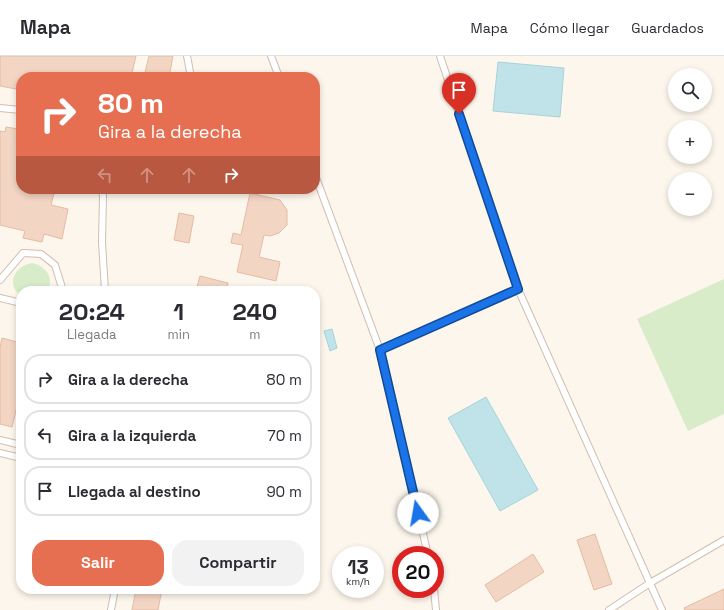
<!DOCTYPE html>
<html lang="es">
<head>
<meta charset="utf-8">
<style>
	:root { --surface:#fff; --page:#f2f2f3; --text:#2b2b33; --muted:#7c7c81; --line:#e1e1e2; --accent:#e76f51 }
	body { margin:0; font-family:"Space Grotesk",sans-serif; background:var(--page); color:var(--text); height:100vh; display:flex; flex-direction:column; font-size:15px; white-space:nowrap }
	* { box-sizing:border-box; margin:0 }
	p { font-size:13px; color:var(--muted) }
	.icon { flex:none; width:22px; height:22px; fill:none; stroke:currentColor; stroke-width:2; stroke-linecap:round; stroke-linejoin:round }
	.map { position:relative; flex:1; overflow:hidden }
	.sheet { position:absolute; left:16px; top:230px; width:304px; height:308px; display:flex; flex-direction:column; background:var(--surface); border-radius:16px; box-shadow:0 2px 6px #0003 }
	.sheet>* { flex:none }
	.guide { position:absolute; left:16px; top:16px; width:304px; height:122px; border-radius:16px; box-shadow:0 2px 6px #0003; background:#e76f51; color:#fff; overflow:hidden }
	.controls { position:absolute; left:668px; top:12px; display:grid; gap:8px }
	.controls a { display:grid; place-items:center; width:44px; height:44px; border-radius:50%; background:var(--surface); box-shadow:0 2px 6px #0003; font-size:20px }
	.speed { position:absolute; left:332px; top:490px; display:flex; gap:8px; font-size:20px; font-weight:700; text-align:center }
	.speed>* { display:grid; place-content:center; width:52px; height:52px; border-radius:50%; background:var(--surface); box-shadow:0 2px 6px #0003; line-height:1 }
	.speed small { font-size:10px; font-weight:400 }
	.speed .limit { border:6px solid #d22; background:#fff; color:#111 }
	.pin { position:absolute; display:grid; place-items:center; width:34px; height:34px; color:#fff; margin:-41px -17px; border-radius:50% 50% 50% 0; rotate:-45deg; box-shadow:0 0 4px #0007 }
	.pin .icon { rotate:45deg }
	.me { position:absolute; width:44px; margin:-22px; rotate:347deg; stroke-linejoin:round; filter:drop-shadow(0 0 3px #0008) }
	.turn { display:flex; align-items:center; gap:14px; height:84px; padding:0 16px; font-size:18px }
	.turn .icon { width:52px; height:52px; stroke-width:2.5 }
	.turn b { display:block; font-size:28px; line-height:34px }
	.lanes { display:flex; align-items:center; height:38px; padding:0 16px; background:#0003; justify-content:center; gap:20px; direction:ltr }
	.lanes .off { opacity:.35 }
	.eta { display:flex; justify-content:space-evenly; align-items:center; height:68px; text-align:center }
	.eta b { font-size:24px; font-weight:800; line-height:28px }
	.primary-button { display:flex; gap:8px; margin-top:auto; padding:8px 16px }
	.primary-button a { flex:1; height:46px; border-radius:16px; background:var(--accent); color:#fff; font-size:16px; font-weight:800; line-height:46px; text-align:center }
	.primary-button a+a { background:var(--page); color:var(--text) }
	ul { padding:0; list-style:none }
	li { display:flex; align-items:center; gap:12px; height:50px; margin:0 8px 6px; padding:0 8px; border:2px solid var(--line); border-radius:16px }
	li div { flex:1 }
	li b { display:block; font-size:15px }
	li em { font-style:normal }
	header { display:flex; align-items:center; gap:24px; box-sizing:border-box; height:56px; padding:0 20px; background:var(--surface); border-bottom:1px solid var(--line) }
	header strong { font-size:19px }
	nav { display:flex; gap:22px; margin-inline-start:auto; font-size:14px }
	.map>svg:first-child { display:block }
</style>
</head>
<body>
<header>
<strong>Mapa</strong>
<nav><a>Mapa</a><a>Cómo llegar</a><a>Guardados</a></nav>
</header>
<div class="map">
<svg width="724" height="554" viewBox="0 0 724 554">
	<rect width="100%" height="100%" fill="#fdf6ec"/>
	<path fill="#d8ecc9" d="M32,207C46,210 54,221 48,235H21V240C5,228 15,210 32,207Z
		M724,223V358L688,375L637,263Z"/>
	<path fill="#bfe3e8" stroke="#a5d3da" d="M498,6L564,12L560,61L493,55Z
		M332,273L337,292L330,295L324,275Z
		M486,341L538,434L500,455L448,362Z"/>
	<path fill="#f3d5c3" stroke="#e6bba3" d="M0,0H136L131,21H21V34L0,30Z
		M149,0H173L169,21H144Z
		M6,71L18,73L16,84L21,86V133H55L51,149L68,153L62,183L44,178L42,186L23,182L25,175L0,169V75L5,76Z
		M250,137L280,144L287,154V169L279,177L270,180L264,179L259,201L280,206L276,225L237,216L243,189L231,187L233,177L241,179Z
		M179,157L194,160L189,187L174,184Z
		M200,220L228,227L227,235H196Z
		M2,282L21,287V334L12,371L0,368V291Z
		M595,478L612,528L594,534L577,484Z
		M533,498L544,516L496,546L485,529Z
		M136,533H162L158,554H132Z
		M724,533V554H685L684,552Z"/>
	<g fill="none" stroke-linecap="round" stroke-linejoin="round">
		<defs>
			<path id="service" d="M187,0L191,21
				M271,0L279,21
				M440,0L518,233L662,554
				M0,52L21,54
				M315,119L380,294L428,499
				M101,133L103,140L102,186L105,235
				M0,224L23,197L41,198L55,209L63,235
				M0,242L21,247
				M380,294L518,233
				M0,384L21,389
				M0,397L21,402
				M434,533L436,554
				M111,554L115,533
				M609,554L650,527L724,484"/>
		</defs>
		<use href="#service" stroke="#d1beb0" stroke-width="8"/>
		<use href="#service" stroke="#fff" stroke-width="6"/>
	</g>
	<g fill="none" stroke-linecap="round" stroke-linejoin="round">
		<defs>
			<path id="route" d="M418,457L380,294L518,233L459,58"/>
		</defs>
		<use href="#route" stroke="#114b97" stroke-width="10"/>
		<use href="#route" stroke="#1a73e8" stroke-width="7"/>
	</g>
</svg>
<div class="controls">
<a><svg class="icon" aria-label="search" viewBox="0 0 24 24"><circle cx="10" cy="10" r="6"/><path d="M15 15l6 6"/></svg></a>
<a>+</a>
<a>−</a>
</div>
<div class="speed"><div>13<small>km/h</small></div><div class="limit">20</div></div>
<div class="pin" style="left:459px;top:58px;background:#d93025"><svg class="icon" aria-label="arrive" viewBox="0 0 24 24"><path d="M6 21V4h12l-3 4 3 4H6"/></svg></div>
<svg class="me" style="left:418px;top:457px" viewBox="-20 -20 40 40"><circle r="19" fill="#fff"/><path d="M0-13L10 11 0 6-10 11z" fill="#1a73e8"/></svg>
<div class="guide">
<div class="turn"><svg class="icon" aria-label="right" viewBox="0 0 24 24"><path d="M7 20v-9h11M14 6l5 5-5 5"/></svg><div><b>80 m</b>Gira a la derecha</div></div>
<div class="lanes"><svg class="icon off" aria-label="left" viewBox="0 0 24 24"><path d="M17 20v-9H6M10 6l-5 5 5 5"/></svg><svg class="icon off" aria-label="ahead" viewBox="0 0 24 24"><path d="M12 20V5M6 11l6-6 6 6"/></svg><svg class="icon off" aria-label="ahead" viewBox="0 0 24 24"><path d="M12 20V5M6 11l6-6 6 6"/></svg><svg class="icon" aria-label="right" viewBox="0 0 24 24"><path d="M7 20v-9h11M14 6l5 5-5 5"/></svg></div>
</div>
<section class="sheet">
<div class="eta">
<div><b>20:24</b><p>Llegada</p></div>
<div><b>1</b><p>min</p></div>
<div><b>240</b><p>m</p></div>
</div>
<ul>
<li><svg class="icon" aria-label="right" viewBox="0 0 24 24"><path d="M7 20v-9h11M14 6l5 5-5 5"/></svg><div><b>Gira a la derecha</b></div><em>80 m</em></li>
<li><svg class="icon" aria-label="left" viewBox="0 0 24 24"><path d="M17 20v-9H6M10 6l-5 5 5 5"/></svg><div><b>Gira a la izquierda</b></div><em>70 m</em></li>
<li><svg class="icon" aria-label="arrive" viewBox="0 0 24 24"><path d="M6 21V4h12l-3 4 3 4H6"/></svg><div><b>Llegada al destino</b></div><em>90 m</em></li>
</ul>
<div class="primary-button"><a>Salir</a><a>Compartir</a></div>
</section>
</div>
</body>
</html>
